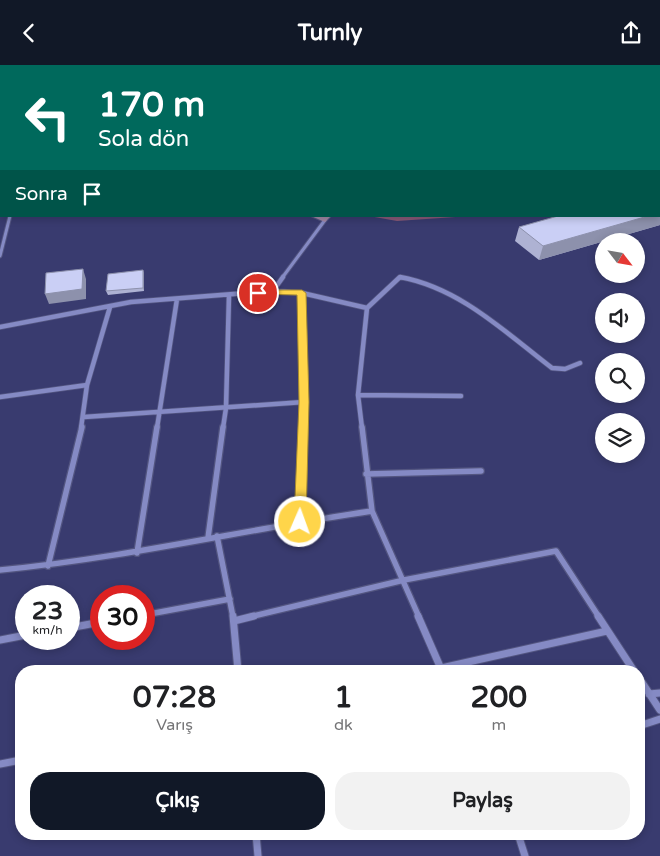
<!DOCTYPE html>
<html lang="tr">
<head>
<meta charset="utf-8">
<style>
	:root { --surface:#fff; --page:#f2f2f2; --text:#202124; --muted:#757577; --accent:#111827 }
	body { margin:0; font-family:"Varela Round",sans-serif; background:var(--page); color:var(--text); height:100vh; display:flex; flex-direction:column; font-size:19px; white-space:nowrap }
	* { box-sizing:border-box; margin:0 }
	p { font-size:16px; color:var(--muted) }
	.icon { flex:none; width:28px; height:28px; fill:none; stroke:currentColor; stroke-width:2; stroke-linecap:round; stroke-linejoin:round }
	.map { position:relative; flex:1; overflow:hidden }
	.sheet { position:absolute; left:15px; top:600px; width:630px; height:175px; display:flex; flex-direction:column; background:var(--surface); border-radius:20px; box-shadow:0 2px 8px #0003 }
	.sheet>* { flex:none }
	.hud { position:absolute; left:0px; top:0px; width:660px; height:152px; box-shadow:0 2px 8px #0003; background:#00695c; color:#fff; overflow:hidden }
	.needle { width:32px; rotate:121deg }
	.fabs { position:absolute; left:595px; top:168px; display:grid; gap:10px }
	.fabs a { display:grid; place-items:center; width:50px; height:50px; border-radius:50%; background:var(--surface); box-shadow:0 2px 8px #0003; font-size:25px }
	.speed { position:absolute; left:15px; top:520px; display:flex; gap:10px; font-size:25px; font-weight:700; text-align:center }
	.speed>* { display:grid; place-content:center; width:65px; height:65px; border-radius:50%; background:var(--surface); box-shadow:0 2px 8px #0003; line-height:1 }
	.speed small { font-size:12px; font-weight:400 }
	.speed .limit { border:8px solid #d22; background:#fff; color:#111 }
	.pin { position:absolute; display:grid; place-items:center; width:42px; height:42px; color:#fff; margin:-21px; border:2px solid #fff; border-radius:50%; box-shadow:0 1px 5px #0007 }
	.me { position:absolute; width:55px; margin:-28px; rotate:2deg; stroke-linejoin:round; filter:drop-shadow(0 0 4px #0008) }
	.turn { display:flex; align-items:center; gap:18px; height:105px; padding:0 15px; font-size:22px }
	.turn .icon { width:65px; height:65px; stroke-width:2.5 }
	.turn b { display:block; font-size:35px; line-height:42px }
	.then { display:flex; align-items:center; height:48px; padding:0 15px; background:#0003; gap:10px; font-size:19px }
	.eta { display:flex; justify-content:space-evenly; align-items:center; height:85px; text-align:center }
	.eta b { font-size:30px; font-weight:700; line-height:35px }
	.primary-button { display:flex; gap:10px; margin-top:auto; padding:10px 15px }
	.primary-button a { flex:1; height:58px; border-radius:20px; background:var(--accent); color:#fff; font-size:20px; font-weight:700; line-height:58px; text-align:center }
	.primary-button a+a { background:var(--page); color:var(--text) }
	header { display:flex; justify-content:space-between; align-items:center; height:65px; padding:0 15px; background:var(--accent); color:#fff; font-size:22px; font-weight:700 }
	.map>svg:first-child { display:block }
</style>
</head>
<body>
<header><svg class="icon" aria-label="back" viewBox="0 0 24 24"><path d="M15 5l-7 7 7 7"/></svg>Turnly<svg class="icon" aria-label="share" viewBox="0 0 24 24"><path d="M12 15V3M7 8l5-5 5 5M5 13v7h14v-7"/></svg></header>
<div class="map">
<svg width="660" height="791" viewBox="0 0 660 791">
	<rect width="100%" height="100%" fill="#393b6f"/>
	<path fill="#875978" d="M369,151H470L397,156Z"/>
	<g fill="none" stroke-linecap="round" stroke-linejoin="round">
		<defs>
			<path id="minor-far4" d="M104,0L109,1
				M200,0L204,1
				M281,0L286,1
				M480,0L483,1
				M532,0L536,1
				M43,1L46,0
				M179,1L182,0
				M306,1L308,0
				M403,1L406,0"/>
			<path id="minor-far3" d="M0,191L10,151
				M282,213L325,155
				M399,213H406"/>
			<path id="minor-far2" d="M273,226L283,212
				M302,228L303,363
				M367,243L400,212C460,223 505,267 552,303L565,304L580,298
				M0,262L131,237L273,226L302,228L367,243L358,330L362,363
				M358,330L461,331
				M0,332L87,320
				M84,352L304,337
				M81,363L87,320L110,242
				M157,363L177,234
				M223,363L226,343L229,230"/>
			<path id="minor-far1" d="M362,362L372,446L419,552
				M366,409L481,406
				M300,457L303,362
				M217,471L233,552
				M208,473L223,362
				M137,488L157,362
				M48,501L82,362
				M0,505C125,493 248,464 372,446
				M144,550L230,534
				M249,552L404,515L556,486L599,552"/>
			<path id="minor" d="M233,551L238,606
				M418,551L442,606
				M598,551L634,606
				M234,556L254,551
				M69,563L101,557
				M0,575L26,570
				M428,606L607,566
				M639,613L660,645
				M649,629L660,628
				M639,661L660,654
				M0,699L21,695
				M256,769L258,791
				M518,769L525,791
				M256,772L267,769"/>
			<path id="tertiary" d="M0,14H1V16H0Z"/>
			<path id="secondary" d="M0,67H1V71H0Z
				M311,151H331L325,157Z"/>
			<path id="primary" d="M573,0H580L581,1H574Z
				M659,35H660V39H659Z"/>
		</defs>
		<use href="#minor-far4" stroke="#535580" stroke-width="4"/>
		<use href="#minor-far3" stroke="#535580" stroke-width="5"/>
		<use href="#minor-far2" stroke="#535580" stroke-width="6"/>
		<use href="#minor-far1" stroke="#535580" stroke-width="8"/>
		<use href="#minor" stroke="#535580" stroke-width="9"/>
		<use href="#tertiary" stroke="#535580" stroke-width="2"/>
		<use href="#secondary" stroke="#535580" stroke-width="2"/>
		<use href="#primary" stroke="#535580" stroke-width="3"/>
		<use href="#minor-far4" stroke="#858ac4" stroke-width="2.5"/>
		<use href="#minor-far3" stroke="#858ac4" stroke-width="3"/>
		<use href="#minor-far2" stroke="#858ac4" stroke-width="4.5"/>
		<use href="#minor-far1" stroke="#858ac4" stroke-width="5.5"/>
		<use href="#minor" stroke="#858ac4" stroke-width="7"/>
		<use href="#tertiary" fill="#858ac4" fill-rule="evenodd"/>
		<use href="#secondary" fill="#a187a5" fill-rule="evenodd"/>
		<use href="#primary" fill="#bd8487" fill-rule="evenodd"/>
	</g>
	<path fill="#aeb2d3" d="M497,0H515L512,1H500Z
		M660,124V160L539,195L515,176L519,162Z
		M143,205L144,209V226L108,230L106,226Z"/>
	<path fill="#8d91ac" d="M507,0H515L512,1H506Z
		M659,148H660V160L539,195L543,181L648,151H659Z
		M83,204L86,214V234L49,239L45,229Z
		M143,205L144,209V226L143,223Z"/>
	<path fill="#cacff5" stroke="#8d91ac" d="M659,124H660V148H659Z
		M558,151H648L543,181L519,162Z
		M83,204L82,224L45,229L46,208Z
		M143,205V223L106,226L108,209Z"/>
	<path fill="#ffd54a" stroke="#a68a30" d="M258,225H302L306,228L309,337L306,457L300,462L294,457L299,337L297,230L255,229L254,228Z"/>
</svg>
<div class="fabs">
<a><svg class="needle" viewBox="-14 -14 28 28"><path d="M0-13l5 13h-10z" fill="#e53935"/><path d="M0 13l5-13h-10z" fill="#757577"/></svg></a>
<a><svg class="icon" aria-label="sound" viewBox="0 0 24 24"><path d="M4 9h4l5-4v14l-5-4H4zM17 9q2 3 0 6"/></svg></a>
<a><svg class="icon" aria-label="search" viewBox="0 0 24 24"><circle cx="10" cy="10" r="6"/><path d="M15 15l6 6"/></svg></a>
<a><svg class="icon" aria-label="layers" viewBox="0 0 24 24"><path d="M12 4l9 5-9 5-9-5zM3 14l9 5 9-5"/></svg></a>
</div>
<div class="speed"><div>23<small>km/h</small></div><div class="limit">30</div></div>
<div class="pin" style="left:258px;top:228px;background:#d93025"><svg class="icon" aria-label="arrive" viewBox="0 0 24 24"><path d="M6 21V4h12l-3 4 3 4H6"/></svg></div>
<svg class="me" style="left:300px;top:457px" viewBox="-20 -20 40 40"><circle r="17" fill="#ffd54a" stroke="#fff" stroke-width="3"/><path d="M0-11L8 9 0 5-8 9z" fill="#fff"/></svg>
<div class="hud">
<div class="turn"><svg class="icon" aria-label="left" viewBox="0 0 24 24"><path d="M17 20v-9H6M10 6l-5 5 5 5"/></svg><div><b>170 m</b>Sola dön</div></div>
<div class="then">Sonra<svg class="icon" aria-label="arrive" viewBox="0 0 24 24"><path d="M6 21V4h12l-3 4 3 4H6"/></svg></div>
</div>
<section class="sheet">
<div class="eta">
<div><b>07:28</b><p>Varış</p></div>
<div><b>1</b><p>dk</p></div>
<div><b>200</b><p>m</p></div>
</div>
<div class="primary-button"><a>Çıkış</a><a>Paylaş</a></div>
</section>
</div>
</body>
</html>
